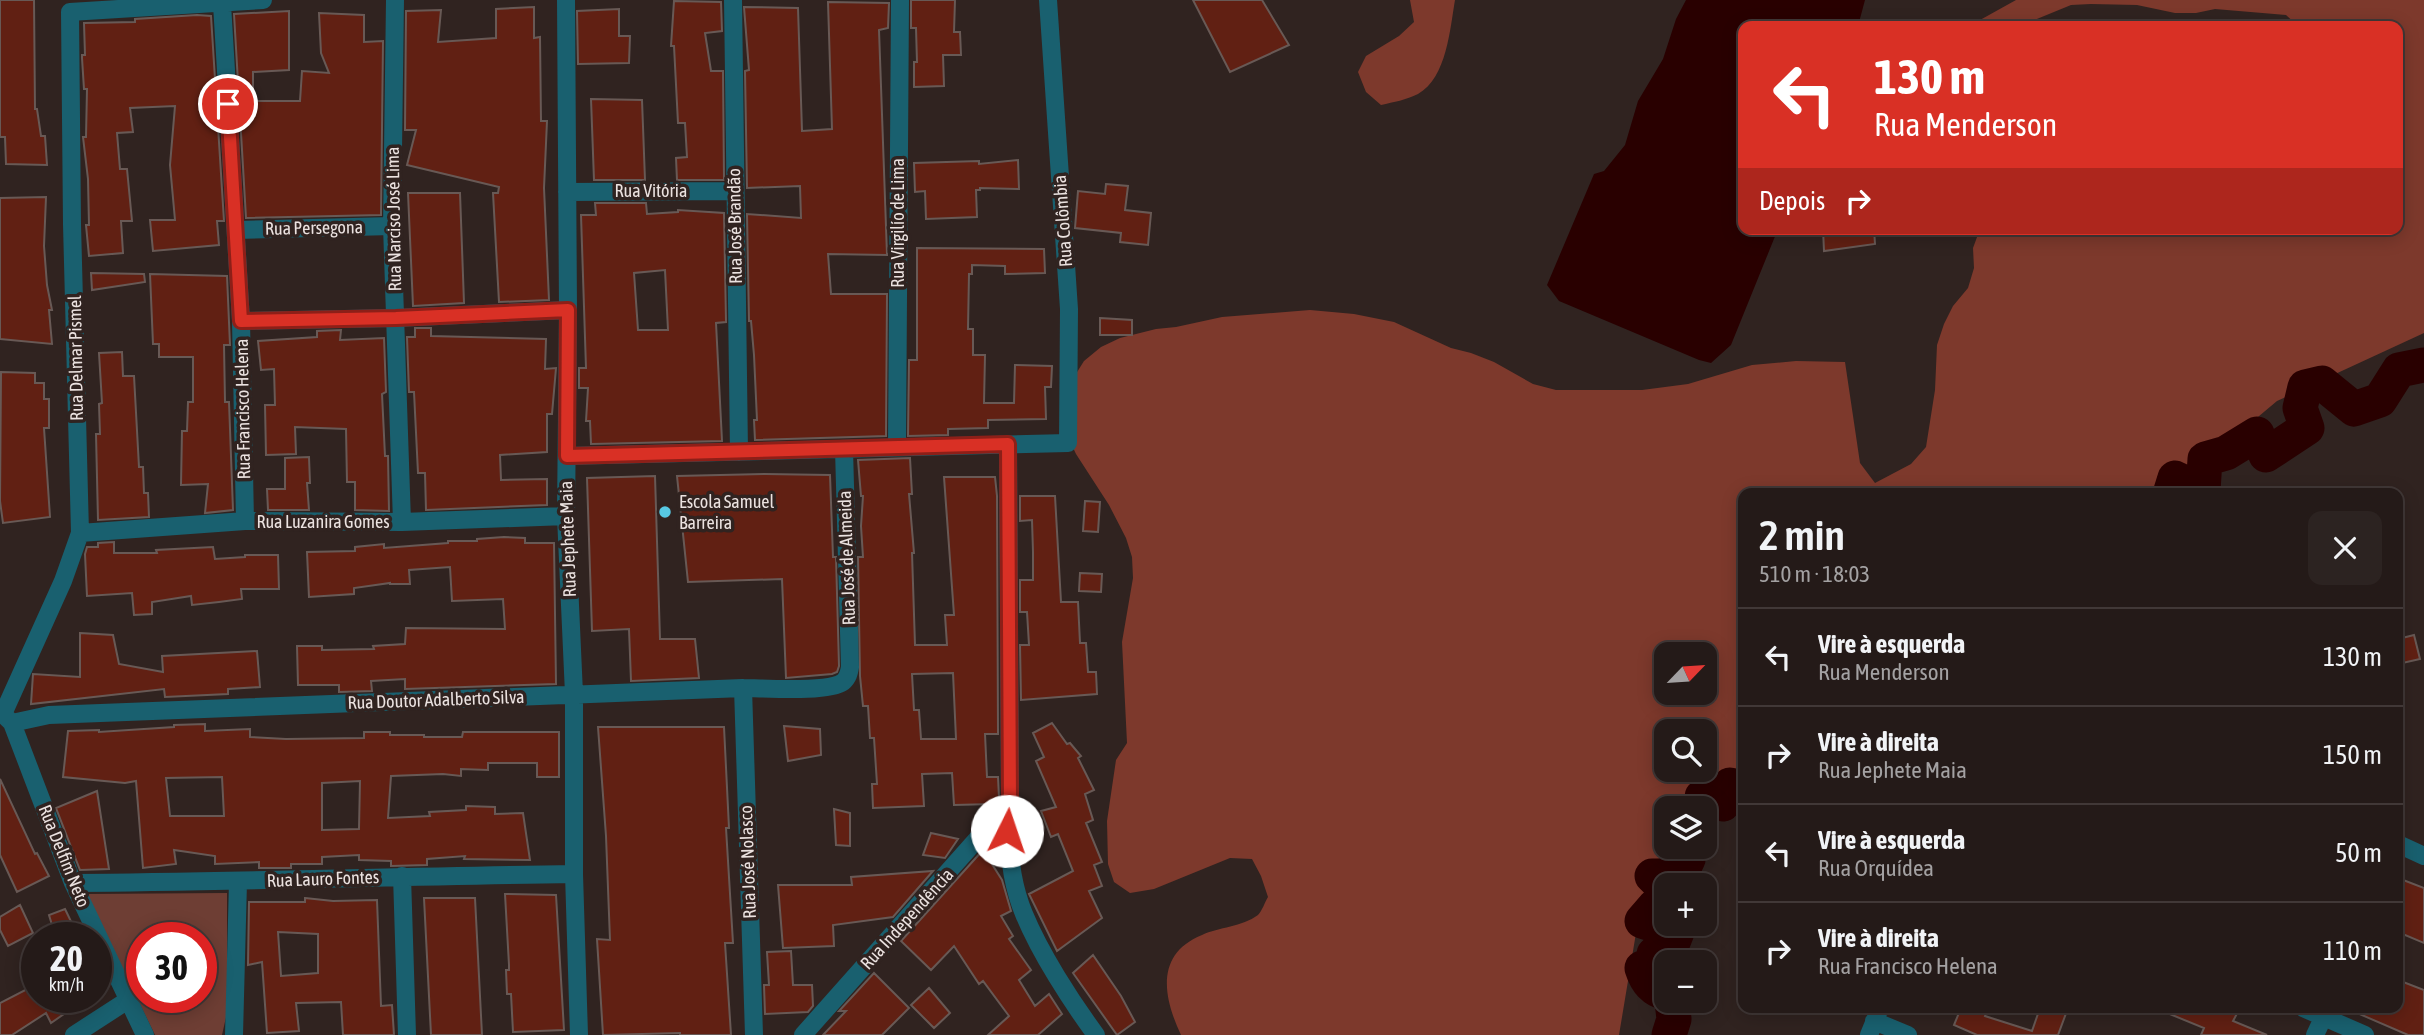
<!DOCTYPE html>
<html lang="pt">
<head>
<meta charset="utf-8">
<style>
	:root { --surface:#241a18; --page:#2c2321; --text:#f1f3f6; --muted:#a3a1a2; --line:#413837 }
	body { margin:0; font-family:"Asap Condensed",sans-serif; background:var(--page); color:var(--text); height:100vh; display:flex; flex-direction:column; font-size:26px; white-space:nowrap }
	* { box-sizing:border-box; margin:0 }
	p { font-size:23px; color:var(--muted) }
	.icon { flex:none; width:38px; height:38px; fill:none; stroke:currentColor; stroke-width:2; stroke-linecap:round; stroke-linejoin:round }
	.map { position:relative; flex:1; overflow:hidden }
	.panel { position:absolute; left:1738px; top:488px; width:665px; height:525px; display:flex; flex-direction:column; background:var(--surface); border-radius:14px; box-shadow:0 4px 18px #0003,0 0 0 2px var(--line) }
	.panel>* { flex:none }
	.guide { position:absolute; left:1738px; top:21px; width:665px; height:214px; border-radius:14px; box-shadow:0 4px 18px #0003,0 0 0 2px var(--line); background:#d93025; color:#fff; overflow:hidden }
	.needle { width:46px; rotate:65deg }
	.buttons { position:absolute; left:1654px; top:642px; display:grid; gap:14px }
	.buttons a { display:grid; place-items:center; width:63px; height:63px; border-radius:14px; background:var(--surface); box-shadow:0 4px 18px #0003,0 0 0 2px var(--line); font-size:35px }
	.speed { position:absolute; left:21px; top:922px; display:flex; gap:14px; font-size:35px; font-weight:700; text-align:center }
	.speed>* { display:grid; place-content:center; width:91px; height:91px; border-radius:50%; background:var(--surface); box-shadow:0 4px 18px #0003,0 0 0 2px var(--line); line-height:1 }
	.speed small { font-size:18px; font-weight:400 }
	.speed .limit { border:10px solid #d22; background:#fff; color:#111 }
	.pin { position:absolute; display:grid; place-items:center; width:60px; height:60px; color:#fff; margin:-30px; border:4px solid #fff; border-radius:50%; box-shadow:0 2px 7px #0007 }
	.me { position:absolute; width:77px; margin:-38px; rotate:4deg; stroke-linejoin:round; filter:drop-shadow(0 0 5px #0008) }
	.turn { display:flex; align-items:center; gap:24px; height:147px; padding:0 21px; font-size:32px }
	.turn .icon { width:91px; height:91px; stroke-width:2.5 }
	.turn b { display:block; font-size:49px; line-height:60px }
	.then { display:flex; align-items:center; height:66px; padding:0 21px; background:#0003; gap:14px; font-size:26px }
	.round { display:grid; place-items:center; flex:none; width:74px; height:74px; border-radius:14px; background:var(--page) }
	.overview { display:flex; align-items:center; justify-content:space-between; height:119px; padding:0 21px }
	h1 { font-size:42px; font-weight:600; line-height:52px }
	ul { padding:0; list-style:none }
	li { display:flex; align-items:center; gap:21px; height:98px; padding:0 21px; border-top:2px solid var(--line) }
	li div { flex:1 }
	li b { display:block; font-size:26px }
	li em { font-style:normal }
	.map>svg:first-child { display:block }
</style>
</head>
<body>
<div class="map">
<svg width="2424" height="1035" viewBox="0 0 2424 1035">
	<rect width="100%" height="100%" fill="#302320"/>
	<path fill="#6e3e34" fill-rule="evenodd" d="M227,893V1013L222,1035H155L86,894ZM142,938H201V998H142Z"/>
	<path fill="#7d392c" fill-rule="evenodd" d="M1410,0H1455C1450,28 1447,78 1418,94C1406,100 1394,102 1381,105L1366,92L1358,72L1366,56L1399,36L1414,22Z
		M2016,0H2424V333L2277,401L2246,427L2155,493L1743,494V767L1722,780L1691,808H1666V843L1645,890L1640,909L1619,1035H1181C1163,997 1155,954 1202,935C1219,927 1242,927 1258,915C1262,911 1265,902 1268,897L1261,876L1252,859L1230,858L1154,889L1130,893L1114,882L1108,864L1107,821L1116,760L1127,743L1122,642L1133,578L1132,557L1126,538L1109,505L1076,454L1068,437L1074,377L1084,361L1101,347L1120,338L1156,329L1176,327L1222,317L1310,310L1354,314L1394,322L1451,348L1471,353L1494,362L1533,384L1556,390H1642L1688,384L1752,365L1796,361L1845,362L1860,463L1875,483L1911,464L1926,447L1935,390L1937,345L1944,324L1953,306L1968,288L1974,268L1973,248L1980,229H2398V26H2298L2286,15L2215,9L2196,13H2175L2137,5L2091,4L2071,5L2020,26H1978L1980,20ZM1666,654H1704V693H1666ZM1666,732H1704V770H1666Z"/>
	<path fill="#290000" d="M1686,0H1865L1858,26H1743V229H1778L1731,345L1711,363L1699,360L1559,301L1547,285L1594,174L1604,171L1625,145L1638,101L1663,59L1676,19Z"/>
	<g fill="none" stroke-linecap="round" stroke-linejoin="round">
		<path stroke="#290000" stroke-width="35" d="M2170,494L2175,478L2203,491L2205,459L2226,453L2257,434L2266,455L2307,428L2300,408L2305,387L2322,383L2354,409L2380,400L2399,370L2424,365
			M1701,808L1702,797L1715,789L1723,804L1730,785L1743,788
			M1666,887L1662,886L1652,876H1680L1688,859L1681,850L1674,847
			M1666,900L1655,906L1642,921L1677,932L1670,950L1654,954L1662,969L1642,968C1646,981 1654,990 1666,993
			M1669,1035L1674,1019L1672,1001"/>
	</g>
	<path fill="#612013" stroke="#685955" stroke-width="2" fill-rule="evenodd" d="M0,0H34L35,109H37L41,136H45L47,165L6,164L5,137H0Z
		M911,0H955L954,32H960L961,55H943L944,86L914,87V62H917L916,28H911Z
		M1193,0H1262L1289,45L1230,72Z
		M674,1L721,2L722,31L705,33L711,71H723L724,180H677L676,158L687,157L685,123H678L674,46H671Z
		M828,2L889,3L888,28L879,30L887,255L828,254L831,294H887L886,436L755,440L754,420H757L754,355L751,321H749L747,214L801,218L800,186L747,188L745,71L749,70L744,7L798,8L802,131L832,129Z
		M534,7V38L540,37L541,121H547L544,188L549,300L499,302L493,193H498L499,187L407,165L416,130H405L406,11L441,10L438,42L496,38V9Z
		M619,9V36H630L629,63L578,64L577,11Z
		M289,11V70L253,72V101H300L302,71L329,73L321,53L319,13L364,15V42L383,41L381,215L246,218L234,14Z
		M197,15L211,16L224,221H217L219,245L153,251L150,220H175L170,165L175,106L130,108L133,132L117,133L120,169H127L132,221H121L123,253L89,256L86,225H89L88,179L83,137H86L87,89H84L82,58V55H85L84,23L135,22V19Z
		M591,99L642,100L645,180H594Z
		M1018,160L1019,189L980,188V190H976L977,217L926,219L925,191L915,192L914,163L979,161V164Z
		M1106,184L1128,186L1125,210L1151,213L1148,245L1120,242L1121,233L1075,228L1078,191L1105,194Z
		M408,193H460L464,303L413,306Z
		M46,197L44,246L47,285L52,310H49L52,344L0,339V198Z
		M595,203H646L647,214L678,212V210L724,213L726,322L716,323L722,441L591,444L590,421H586L588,388H579V368H586L581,215H596ZM665,270L668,330H638L634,273Z
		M1823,229H1874L1875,244L1824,251Z
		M917,248L1044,249L1045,273L1005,274V266L972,265V274H969L968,329H973V355H985L984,403H1014L1015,365L1052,366L1051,387H1045L1046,419L988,420V428L948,429V435L908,436L909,360H917Z
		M91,273L144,274L145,282L92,290Z
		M150,274L227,276L230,345H224L225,402H229L233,510L205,513L208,484L181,485L182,431H187L188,402H193V357H159V344H153Z
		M1100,318L1132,320V335H1100Z
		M415,328H431V336L546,339L545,369L556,368L552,414H547V452L500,455L501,480L547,479V505L426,510L425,473H418L414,392H409L407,337H415Z
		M341,330L340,340L384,338L386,392L382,394L385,456H388L389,511L355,510V482H347L346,429L295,427L296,454L266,455L265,405H275L274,369L261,370L258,341L317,337V331Z
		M122,352L123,376H134L139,467H143L144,493H148L149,517L98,520L96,434H100L99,404L102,403L99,353Z
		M1,372L35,373V383H44V399H49V428H44L50,517L3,523L0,501Z
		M309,457L310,483H307L309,510H268L267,489H285V458Z
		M910,458L912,494H909L914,553H912L915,645H947L945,615H954L944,477H995L997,496L998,734H985L987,777H998L999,798L993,804L954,805L952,773L922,774L924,806L873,808L872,784H877L874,738H870L868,706H863L860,676L858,557H863L861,526L863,496H861L858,460ZM953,673L956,739H921L919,710H914L912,674Z
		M765,474L830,475L833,557H836L839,666L837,672L832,674L786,678L782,579L688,582L677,476Z
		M655,476L660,639H695L699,678L631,681L629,629L592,631L587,478Z
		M1020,496H1055L1061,602H1078L1080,643H1086L1088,672H1096L1097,694L1021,700L1020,645H1029L1027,612H1020V580H1033V552L1032,520L1020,521Z
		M1085,501L1100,502L1098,532L1083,531Z
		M504,537L525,538V543H554L556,684L405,689V679L371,681L372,691L339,692V685H298L297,646H322V650L374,649L373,646L405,644L406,628L505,629L503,599L452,601L450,567L409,570L410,584H390V583L354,588V594L309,597L307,552L355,551V547L384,544V548L448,543V541H477V539Z
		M114,542V553H157L156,550L213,547L215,559L245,557V555H278L279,589H241L242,599L219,602L192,605L191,596L152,602V614L134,615L132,593L87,596L85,554L87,547H98V543Z
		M1080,573L1102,574L1101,592L1079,591Z
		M80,633L113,635L119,664L163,672L162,656L257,651L260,687L228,689V694L165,697L164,689L31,704L33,674L80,677Z
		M2414,635L2420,659L2398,664V639Z
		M1052,723L1067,744L1070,743L1081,756L1078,758L1094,790L1085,794L1093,820L1086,823L1102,862L1094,865L1102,886L1089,891L1102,918L1057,951L1029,894L1073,871L1058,834L1051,837L1041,811L1056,807L1036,761L1044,757L1033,733Z
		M205,724V731L250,729V737L286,739L364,738V732H390V735H424V737H462L463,732H559V777H537V763H488V770L461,769V776L443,774L391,776L388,818L430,816L429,812L466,810V806L495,807V814L523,813L530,860L464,859L465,856L427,859V865L391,866V861L359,860V855L322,857V864H291V868H259V862L215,864V856L174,850L176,864L143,868L136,781L125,783L63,777L68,731L99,730V732L174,727V725ZM222,777L224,816H170L166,778ZM360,781L359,829L322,830V783Z
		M784,726L820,729L821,755L788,761Z
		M598,727H724L729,828H726L733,943H725L731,1035H680V1033L603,1035L597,939L610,940L606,836Z
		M0,779L35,854L37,853L49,876L17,892L0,855Z
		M97,791L109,869L80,870L56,808Z
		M834,809L850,813V846L836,845Z
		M931,833L958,839L945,858L923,855Z
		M983,850L1002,880L1011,911L1001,916L1013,936L1009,939L1031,970L1019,980L1035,1006L1049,994L1062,1014L1038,1035H988L1009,1016L983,981L979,984L954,946L931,970L901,941Z
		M933,871L893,917L833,925L834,946L783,948L778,885H852L851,877Z
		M2398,878L2424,888V943L2398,932Z
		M505,894L556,895L564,1030L513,1032L511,994H507L506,970H509V965Z
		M305,898L333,901L377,900L381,1006L392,1005L394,1035H343L341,1002L296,1003L299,1031L267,1033L262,962L248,965L249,902H305ZM278,932L318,934V973L281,976Z
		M424,898H475L482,1035H431Z
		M20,905L33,933L8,946L0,930V917Z
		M65,909L79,938H56L49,915Z
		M791,951L793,985H812L813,1006L808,1012L765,1014L764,985H769L767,952Z
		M1093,955L1121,996L1135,1022L1117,1035L1073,973Z
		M874,973L909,1008L882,1035H823L846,1011H839Z
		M2398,980L2424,990V1035H2408L2348,1009L2398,1008Z
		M37,984V998H87L51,1023L46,1013L12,1035H0V1003Z
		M929,988L950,1013L934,1028L911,1005Z
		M1961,1008H1988L1985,1016L2032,1031L2040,1008H2068L2058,1035H1977L1954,1025Z
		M2155,1008H2240L2233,1021L2267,1035H2201L2204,1028Z"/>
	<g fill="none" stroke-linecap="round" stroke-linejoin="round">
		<path stroke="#19606f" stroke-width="18" d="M395,0L392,226L402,522
			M566,0L568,310L566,516L574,694V874L579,1035
			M733,0L739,452
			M222,4L241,321L245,521
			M70,12L263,0
			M567,192L735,191
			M236,230L392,226
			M241,321L395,318L568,310
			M1008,444L1010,802C1007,839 1010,880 1024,914C1040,953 1071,1001 1096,1035
			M897,446L900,0
			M567,456L1068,443L1069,309L1048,0
			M80,533L245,521L402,522L566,516
			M743,688L754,1035
			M3,714L63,581L80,533L72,224L70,12
			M3,714L12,723L73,883L145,1035
			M12,723L49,715L743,688C764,688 828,693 843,682C848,678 849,673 850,667L844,449
			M2398,844L2424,856
			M402,876L407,1035
			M73,883C240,882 407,876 574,874
			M2303,1008L2365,1035
			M1874,1021L1908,1035
			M74,1035L128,1000
			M234,1035L238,882
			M803,1035L1010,802
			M1869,1035L1880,1008
			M2315,1035L2323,1018"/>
	</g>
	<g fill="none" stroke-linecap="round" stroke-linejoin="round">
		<defs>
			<path id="route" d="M228,104L241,321L396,318L568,310L567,456L1008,444L1010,802L1007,831"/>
		</defs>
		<use href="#route" stroke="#8d1f18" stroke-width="18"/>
		<use href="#route" stroke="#d93025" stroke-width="12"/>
	</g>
	<circle fill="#58c9e3" stroke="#302320" stroke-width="2.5" cx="665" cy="512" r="7"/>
	<g text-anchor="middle" stroke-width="7" stroke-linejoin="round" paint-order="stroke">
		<g font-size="18" fill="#ebe2e0" stroke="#302320">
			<text x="651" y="197">Rua Vitória</text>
			<text transform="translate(394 219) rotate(-91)" y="6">Rua Narciso José Lima</text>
			<text transform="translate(1063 221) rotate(-94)" y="6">Rua Colômbia</text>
			<text transform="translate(898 223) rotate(-90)" y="6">Rua Virgilío de Lima</text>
			<text transform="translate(735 226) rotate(-91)" y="6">Rua José Brandão</text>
			<text transform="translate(314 228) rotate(-1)" y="6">Rua Persegona</text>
			<text transform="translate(76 358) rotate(-91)" y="6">Rua Delmar Pismel</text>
			<text transform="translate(243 409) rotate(-91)" y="6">Rua Francisco Helena</text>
			<text x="323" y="528">Rua Luzanira Gomes</text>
			<text transform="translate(568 539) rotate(-92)" y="6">Rua Jephete Maia</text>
			<text transform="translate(847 558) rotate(-92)" y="6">Rua José de Almeida</text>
			<text transform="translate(436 700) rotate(-2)" y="6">Rua Doutor Adalberto Silva</text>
			<text transform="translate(64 856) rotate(68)" y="6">Rua Delfim Neto</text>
			<text transform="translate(748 862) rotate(-92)" y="6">Rua José Nolasco</text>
			<text transform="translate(323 879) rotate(-2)" y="6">Rua Lauro Fontes</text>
			<text transform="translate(907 919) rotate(-48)" y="6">Rua Independência</text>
		</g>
		<g font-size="18" fill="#ebe2e0" stroke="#302320" text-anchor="start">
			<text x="679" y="508">Escola Samuel<tspan x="679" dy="21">Barreira</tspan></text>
		</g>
	</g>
</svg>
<div class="buttons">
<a><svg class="needle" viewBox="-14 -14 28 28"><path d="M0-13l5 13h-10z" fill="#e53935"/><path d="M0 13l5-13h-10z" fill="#a3a1a2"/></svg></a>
<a><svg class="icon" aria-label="search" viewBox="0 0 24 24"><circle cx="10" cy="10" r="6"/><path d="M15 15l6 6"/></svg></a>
<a><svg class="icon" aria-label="layers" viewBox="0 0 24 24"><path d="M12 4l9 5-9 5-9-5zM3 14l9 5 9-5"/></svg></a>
<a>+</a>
<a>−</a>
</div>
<div class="speed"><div>20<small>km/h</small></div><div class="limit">30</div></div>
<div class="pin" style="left:228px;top:104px;background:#d93025"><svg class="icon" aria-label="arrive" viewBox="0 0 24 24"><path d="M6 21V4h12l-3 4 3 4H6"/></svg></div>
<svg class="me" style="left:1007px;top:831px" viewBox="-20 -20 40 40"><circle r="19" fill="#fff"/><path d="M0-13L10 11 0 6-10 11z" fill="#d93025"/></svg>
<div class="guide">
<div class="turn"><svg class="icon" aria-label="left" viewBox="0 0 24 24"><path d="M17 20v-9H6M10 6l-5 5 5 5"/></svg><div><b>130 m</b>Rua Menderson</div></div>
<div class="then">Depois<svg class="icon" aria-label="right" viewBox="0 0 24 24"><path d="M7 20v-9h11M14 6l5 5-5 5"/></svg></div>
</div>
<section class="panel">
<div class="overview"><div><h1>2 min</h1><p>510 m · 18:03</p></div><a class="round"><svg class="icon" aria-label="close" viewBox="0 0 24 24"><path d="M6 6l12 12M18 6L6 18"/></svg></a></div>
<ul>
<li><svg class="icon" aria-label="left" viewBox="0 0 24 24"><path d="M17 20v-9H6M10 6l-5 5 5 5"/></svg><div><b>Vire à esquerda</b><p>Rua Menderson</p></div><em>130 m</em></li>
<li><svg class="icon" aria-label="right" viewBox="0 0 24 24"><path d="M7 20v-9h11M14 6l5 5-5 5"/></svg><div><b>Vire à direita</b><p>Rua Jephete Maia</p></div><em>150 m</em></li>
<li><svg class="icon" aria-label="left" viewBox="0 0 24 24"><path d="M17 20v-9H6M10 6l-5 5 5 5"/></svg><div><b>Vire à esquerda</b><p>Rua Orquídea</p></div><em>50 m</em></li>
<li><svg class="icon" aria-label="right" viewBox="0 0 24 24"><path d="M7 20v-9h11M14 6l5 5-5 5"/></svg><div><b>Vire à direita</b><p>Rua Francisco Helena</p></div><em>110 m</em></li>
</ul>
</section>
</div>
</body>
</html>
